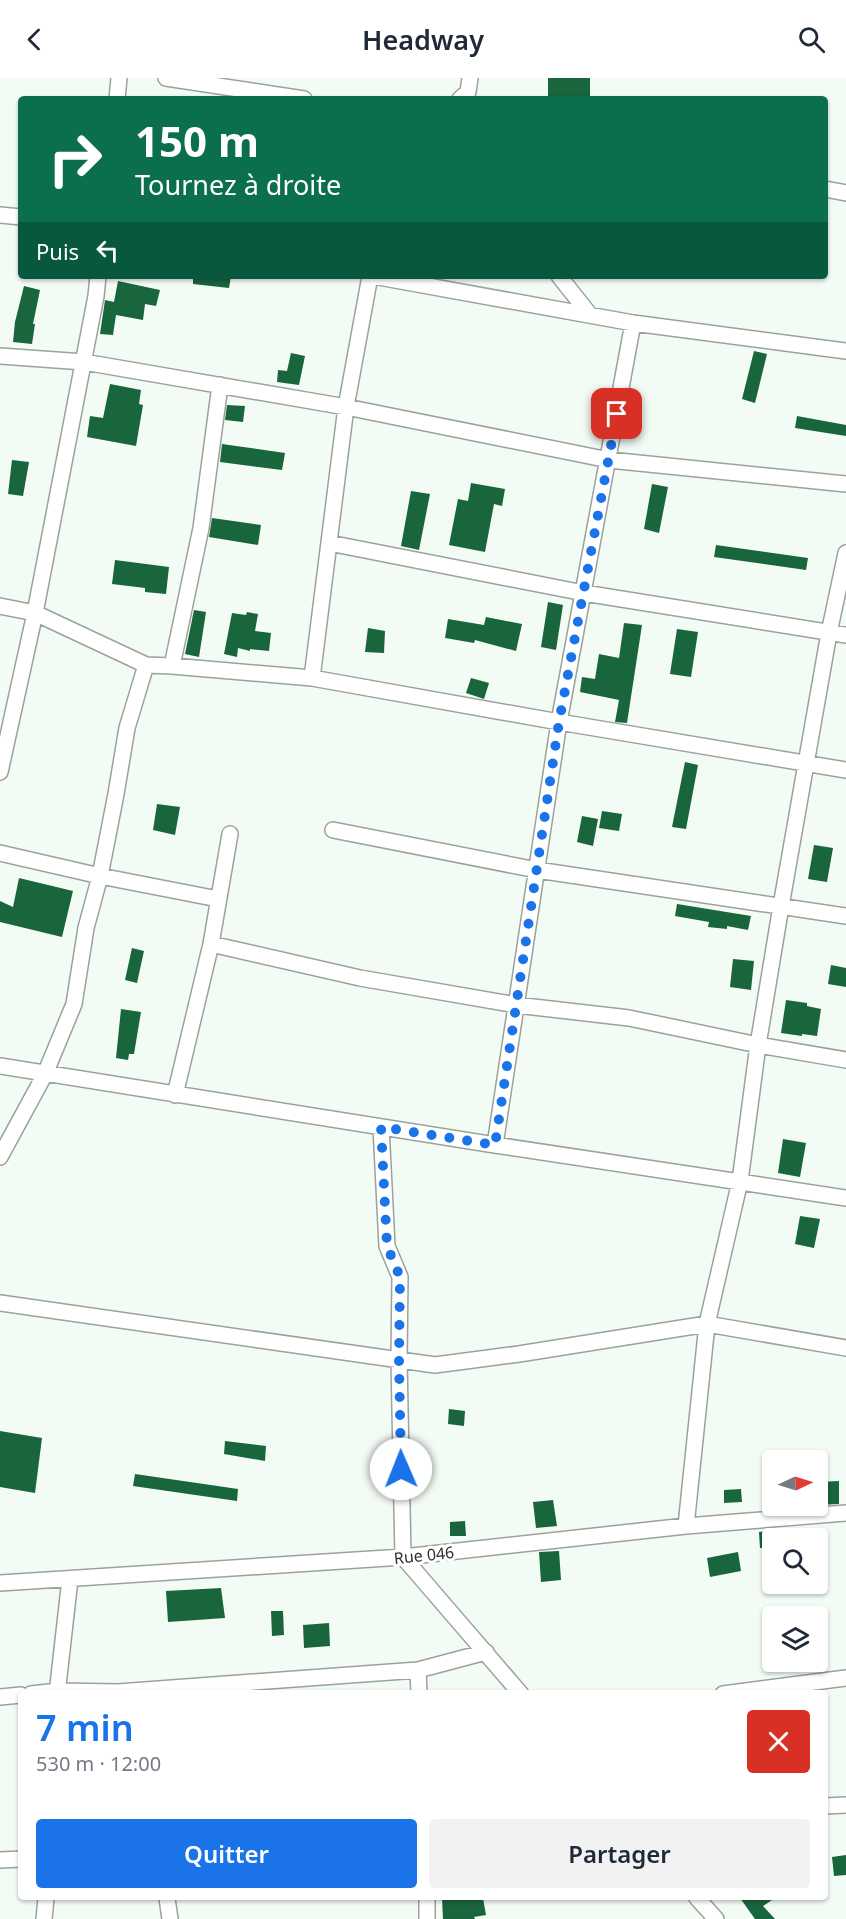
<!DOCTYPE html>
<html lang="fr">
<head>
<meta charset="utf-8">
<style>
	:root { --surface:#fff; --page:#f2f2f3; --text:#1f2937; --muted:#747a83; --accent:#1a73e8 }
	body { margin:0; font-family:"Noto Sans",sans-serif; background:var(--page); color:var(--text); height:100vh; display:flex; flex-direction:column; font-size:22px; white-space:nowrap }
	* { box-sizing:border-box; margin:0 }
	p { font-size:20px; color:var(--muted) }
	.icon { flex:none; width:33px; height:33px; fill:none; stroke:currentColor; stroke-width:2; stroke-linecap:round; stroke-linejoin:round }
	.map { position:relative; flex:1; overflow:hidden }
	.drawer { position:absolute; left:18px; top:1612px; width:810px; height:210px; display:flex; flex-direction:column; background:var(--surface); border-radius:6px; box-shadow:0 2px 4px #0004 }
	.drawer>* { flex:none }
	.banner { position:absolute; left:18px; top:18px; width:810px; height:183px; border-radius:6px; box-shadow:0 2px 4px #0004; background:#0b6e4f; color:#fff; overflow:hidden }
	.needle { width:39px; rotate:86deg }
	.controls { position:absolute; left:762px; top:1372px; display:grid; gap:12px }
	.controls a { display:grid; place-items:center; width:66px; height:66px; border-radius:6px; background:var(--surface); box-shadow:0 2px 4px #0004; font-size:30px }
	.pin { position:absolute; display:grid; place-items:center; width:51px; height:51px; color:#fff; margin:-26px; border-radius:12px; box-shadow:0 3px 9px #0006 }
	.me { position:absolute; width:66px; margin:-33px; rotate:359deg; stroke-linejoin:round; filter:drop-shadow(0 0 4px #0008) }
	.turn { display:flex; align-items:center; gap:21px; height:126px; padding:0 18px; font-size:27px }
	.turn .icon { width:78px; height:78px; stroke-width:2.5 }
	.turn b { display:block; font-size:42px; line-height:51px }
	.then { display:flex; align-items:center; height:57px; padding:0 18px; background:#0003; gap:12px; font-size:22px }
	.round { display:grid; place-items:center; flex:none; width:63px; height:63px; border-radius:6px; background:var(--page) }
	.summary { display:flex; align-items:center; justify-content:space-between; height:102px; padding:0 18px }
	h1 { font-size:36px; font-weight:600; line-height:45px; color:var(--accent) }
	.button { display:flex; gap:12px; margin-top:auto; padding:12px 18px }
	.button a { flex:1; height:69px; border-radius:6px; background:var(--accent); color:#fff; font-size:24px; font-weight:600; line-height:69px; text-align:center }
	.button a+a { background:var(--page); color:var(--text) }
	header { display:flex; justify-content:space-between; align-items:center; height:78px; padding:0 18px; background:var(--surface); font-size:27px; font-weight:600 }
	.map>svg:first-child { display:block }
</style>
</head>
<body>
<header><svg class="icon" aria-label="back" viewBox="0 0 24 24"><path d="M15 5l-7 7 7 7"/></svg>Headway<svg class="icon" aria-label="search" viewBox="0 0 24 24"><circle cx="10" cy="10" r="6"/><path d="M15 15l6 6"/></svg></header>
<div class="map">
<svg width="846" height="1841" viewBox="0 0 846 1841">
	<rect width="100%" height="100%" fill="#f3fbf5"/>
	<path fill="#19653c" d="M548,0H590V21H548Z
		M193,198H231L229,210L193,206Z
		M118,203L160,212L156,228L145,226L143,242L116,237L113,257L100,256L105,222L114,224Z
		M24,208L40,212L33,246H35L32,266L13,264L15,244Z
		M754,273L767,276L755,325L742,321Z
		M291,275L305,278L299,307L277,304L278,292L287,293Z
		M110,306L141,312L139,326L143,327L136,368L87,359L90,338L103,340Z
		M227,327L245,328L243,344L225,342Z
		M797,338L846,347V358L795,350Z
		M222,366L285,375L282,392L220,384Z
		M12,382L29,384L23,418L8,416Z
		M471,405L505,411L502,428L494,426L485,474L449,467L458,421L468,423Z
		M652,406L668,409L659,455L644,451Z
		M411,413L430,416L419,472L401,468Z
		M212,440L261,447L258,467L209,459Z
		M716,467L808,480L806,492L714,479Z
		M115,482L169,489L166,516L145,514V510L112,506Z
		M548,524L563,527L556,572L541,569Z
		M194,532L206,534L199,579L185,576Z
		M247,534L258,536L255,553L271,555L269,573L250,571V573L238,570L237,579L224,576L232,535L246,537Z
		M486,539L522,546L516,573L475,562L474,565L445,560L448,541L484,547Z
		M624,545L642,547L627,645L615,644L619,622L580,614L582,599L595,601L599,576L619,580Z
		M368,550L385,553L384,575L365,574Z
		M677,551L698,554L691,599L670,596Z
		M471,600L489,605L484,621L466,615Z
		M685,684L698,687L686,751L672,749Z
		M157,726L180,729L175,757L153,752Z
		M602,733L622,736L619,753L599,750Z
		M582,738L598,741L593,768L577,764Z
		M814,767L833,770L827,804L808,801Z
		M19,800L73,813L62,859L0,844V823L13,829Z
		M677,826L751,838L748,852L727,848V851L708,849L709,844L675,838Z
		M132,870L144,873L137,905L125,902Z
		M733,881L754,883L751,912L730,909Z
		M831,887L846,890V909L828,906Z
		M786,922L807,925V928L821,931L817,958L802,956V958L781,955Z
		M121,931L141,934L134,976H129L128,982L116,980Z
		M783,1061L806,1065L800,1099L778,1095Z
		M800,1138L820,1141L814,1170L795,1166Z
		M449,1331L465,1333L464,1348L448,1346Z
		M0,1353L42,1360L35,1415L0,1409Z
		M225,1363L266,1368L265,1383L224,1376Z
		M135,1396L238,1411L237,1423L133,1408Z
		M839,1403V1426L819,1427L818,1404Z
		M741,1411L742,1424L724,1425V1412Z
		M553,1422L557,1448L536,1450L533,1424Z
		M465,1443L466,1458H450V1444Z
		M772,1453V1469L760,1470L759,1454Z
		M559,1473L561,1502L541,1504L539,1474Z
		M738,1474L741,1493L710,1499L707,1480Z
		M221,1510L225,1540L168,1544L166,1513Z
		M271,1533H283L284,1557L272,1558Z
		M329,1545L330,1568L304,1570L303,1547Z
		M846,1777V1797L834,1798L832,1779Z
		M442,1820H483L486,1837L474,1839L475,1841H443Z
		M740,1820H775L763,1828L775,1841H755Z"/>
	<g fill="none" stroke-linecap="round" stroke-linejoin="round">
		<defs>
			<path id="minor" d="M166,0L304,21
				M117,21L119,0
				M460,21L468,14L470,0
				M825,111L846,115
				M0,137L21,139
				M373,198L633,245L846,273
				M559,198L590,237
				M0,278L84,284L346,329L609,382L846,406
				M329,465L584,515L846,557
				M0,528L35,535L146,587L172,588L312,600L559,644L846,692
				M172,588L201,450L220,307
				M312,600L346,329L370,198
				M0,694L35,535L96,218L98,198
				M333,752L537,792L846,838
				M0,775L100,798L218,821
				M211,866L360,900L516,927L629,940L758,967L846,982
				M0,988L495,1067L846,1120
				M175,1017L211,866L230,756
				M381,1049L387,1168L400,1199L399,1282L403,1479L521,1616
				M495,1067L559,644L633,245
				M0,1079L45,996L74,926L86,850L100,798L116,716L127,650L146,587
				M0,1225L435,1287L519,1276L707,1246L846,1270
				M686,1448L707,1246L740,1103L758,967L781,828L829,555L846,475
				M0,1505L403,1479L686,1448L846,1435
				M418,1592L419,1616
				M31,1616L58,1613L118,1614L418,1592L486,1574
				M57,1616L70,1501
				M723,1616L846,1600
				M0,1619L21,1617
				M825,1728L846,1727
				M0,1782L21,1781
				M167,1820L170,1841
				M697,1820L716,1841
				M44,1841L46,1820
				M427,1841V1820"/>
		</defs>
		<use href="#minor" stroke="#9ba29d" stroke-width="18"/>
		<use href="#minor" stroke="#fff" stroke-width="15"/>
	</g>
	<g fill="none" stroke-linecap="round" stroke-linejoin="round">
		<path stroke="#1a73e8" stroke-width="10" stroke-dasharray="0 18" d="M401,1391L399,1282L400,1199L387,1168L381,1049L495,1067L559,644L617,336"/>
	</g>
	<g text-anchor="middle" stroke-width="6" stroke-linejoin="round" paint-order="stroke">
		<g font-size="16" fill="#2f312f" stroke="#fff">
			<text transform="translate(424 1477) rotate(-6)" y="6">Rue 046</text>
		</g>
	</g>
</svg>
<div class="controls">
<a><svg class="needle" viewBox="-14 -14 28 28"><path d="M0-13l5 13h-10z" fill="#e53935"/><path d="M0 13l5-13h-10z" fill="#747a83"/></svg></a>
<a><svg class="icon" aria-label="search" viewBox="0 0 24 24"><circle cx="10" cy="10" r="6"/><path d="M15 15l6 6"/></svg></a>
<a><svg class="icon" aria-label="layers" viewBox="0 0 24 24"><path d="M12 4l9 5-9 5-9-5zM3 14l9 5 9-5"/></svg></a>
</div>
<div class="pin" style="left:617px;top:336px;background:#d93025"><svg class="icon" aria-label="arrive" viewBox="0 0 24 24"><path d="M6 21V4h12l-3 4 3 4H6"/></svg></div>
<svg class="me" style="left:401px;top:1391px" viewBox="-20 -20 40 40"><circle r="19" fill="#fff"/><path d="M0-13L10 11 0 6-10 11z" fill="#1a73e8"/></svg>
<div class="banner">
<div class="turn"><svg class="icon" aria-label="right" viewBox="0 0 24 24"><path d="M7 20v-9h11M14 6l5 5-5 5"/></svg><div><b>150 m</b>Tournez à droite</div></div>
<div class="then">Puis<svg class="icon" aria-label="left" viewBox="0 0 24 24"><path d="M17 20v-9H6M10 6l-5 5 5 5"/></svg></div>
</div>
<section class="drawer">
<div class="summary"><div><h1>7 min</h1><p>530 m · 12:00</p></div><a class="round" style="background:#d93025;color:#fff"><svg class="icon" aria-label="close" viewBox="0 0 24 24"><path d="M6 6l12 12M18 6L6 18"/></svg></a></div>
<div class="button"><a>Quitter</a><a>Partager</a></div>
</section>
</div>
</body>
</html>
